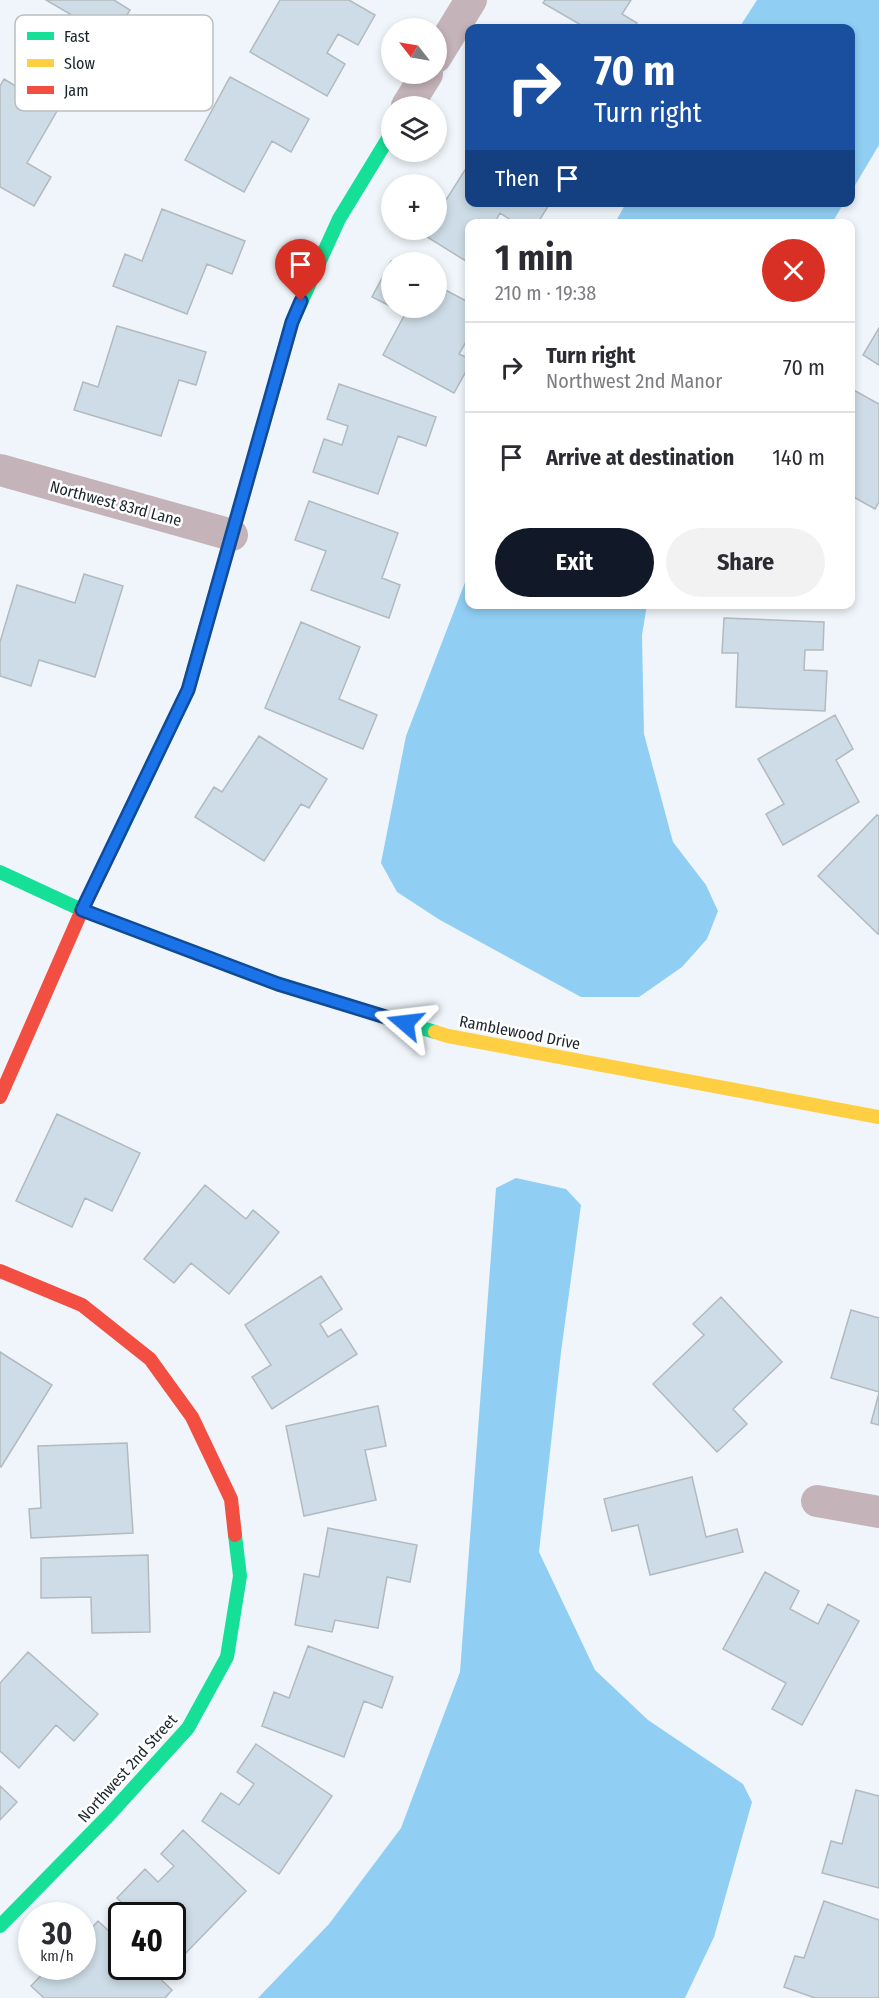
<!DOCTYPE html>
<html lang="en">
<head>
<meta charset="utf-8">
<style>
	:root { --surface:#fff; --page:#f2f2f3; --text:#2b2b33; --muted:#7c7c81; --line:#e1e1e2; --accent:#111827 }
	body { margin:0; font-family:"Fira Sans Condensed",sans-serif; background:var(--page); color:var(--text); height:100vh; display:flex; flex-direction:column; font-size:22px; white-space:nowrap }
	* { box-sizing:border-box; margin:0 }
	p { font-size:20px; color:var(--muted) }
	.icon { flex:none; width:33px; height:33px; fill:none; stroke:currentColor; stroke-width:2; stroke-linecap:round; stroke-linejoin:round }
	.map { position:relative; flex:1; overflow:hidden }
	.details { position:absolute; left:465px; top:219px; width:390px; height:390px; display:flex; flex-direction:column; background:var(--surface); border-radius:12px; box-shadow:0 3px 9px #0003 }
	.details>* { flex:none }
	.top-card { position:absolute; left:465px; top:24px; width:390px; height:183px; border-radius:12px; box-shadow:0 3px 9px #0003; background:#1a4fa0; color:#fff; overflow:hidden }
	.needle { width:39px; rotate:301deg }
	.fabs { position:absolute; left:381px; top:18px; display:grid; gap:12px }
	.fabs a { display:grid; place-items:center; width:66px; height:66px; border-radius:50%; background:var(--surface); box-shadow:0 3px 9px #0003; font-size:30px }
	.speed { position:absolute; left:18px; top:1902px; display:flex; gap:12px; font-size:30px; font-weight:700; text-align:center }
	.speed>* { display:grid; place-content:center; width:78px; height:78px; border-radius:50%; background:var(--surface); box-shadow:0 3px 9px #0003; line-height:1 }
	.speed small { font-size:15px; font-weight:400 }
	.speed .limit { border:3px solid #111; border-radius:9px; background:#fff; color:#111 }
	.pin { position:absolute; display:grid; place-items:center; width:51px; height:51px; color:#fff; margin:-62px -26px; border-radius:50% 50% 50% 0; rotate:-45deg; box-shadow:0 0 6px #0007 }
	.pin .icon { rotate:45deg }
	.me { position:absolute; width:66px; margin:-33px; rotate:287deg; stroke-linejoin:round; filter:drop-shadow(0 0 4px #0008) }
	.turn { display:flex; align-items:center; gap:21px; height:126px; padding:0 30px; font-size:27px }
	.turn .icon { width:78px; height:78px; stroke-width:2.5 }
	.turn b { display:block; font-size:42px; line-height:51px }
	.then { display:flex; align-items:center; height:57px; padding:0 30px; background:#0003; gap:12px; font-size:22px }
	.round { display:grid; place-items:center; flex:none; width:63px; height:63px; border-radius:32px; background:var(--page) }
	.headline { display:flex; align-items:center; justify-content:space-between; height:102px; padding:0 30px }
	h1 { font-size:36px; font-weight:700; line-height:45px }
	.cta { display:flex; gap:12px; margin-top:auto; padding:12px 30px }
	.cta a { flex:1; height:69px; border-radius:36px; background:var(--accent); color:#fff; font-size:24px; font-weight:700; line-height:69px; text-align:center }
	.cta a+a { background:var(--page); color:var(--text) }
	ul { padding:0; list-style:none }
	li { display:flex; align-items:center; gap:18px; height:90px; padding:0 30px; border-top:2px solid var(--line) }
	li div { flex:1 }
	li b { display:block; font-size:22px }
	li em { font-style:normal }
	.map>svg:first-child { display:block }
</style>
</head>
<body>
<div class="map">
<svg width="879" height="1998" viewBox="0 0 879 1998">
	<rect width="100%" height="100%" fill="#eff5fa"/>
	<path fill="#90cff3" d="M757,0H879V145L851,192L850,28H739Z
		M626,203V202L844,203L832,223H615Z
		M469,572L470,604L647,605L642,635L644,734L673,842L706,885L718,911L707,939L682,967L639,997H581L440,920L397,892L381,863L406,736Z
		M516,1178L566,1189L581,1205L561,1352L539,1552L595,1670L648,1720L743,1784L752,1802L714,1937L685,1998H258L329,1924L401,1828L460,1672L496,1188Z"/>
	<path fill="#cddce6" stroke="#b2babf" stroke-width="1.5" d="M46,0H114L130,10L99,62L124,77L106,106L26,58L43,28L56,36L70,14Z
		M280,0H349L375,15L358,45L338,34L327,53L345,64L327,96L250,52Z
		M545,0H631L622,14L637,23L634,28H586L543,3Z
		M230,77L309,119L291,152L272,141L244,192L185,160Z
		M4,79L57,111L27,163L51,177L34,206L0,187V86Z
		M470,162V202H545L549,205L537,224H517L500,213L494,224H470L469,263L416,230H436V195L446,200Z
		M162,209L245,241L232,274L207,264L187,314L113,286L125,254L142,261Z
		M391,261L395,262H392V307L372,297Z
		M436,285L470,303V335L459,354L470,359V364L454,393L383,355L405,314L392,308H436Z
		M117,326L206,352L196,385L179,380L161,436L74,410L83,382L98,387Z
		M879,328V365L863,355Z
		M339,384L436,417L426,446L398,436L378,494L313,472L324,439L342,445L348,426L327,419Z
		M850,388L879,404V502L875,509L850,495Z
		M309,501L398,533L382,578L400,585L389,618L311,590L326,551L295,540Z
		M84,574L123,586L95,677L39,660L31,686L0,676V642L17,585L75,603Z
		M724,618L824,622L823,650H805L804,670L827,671L825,711L736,707L738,653H722Z
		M301,622L360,647L339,699L377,715L363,749L265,708Z
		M835,715L853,749L836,760L859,802L783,845L766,814L784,804L758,759Z
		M259,736L327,779L309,808L301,804L264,861L195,817L214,787L222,792Z
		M877,815L879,816V932L878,934L818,876Z
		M57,1114L140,1153L112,1211L85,1198L72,1227L16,1201Z
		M205,1185L246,1219L253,1210L279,1232L229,1294L191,1263L174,1283L144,1259Z
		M321,1276L342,1309L320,1324L328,1337L341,1329L357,1354L272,1409L252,1377L271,1365L245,1325Z
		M721,1297L782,1362L733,1409L747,1424L717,1452L653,1384L704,1335L693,1324Z
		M851,1310L879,1318V1392L831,1378Z
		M0,1352L52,1385L1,1467L0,1466Z
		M879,1393V1425L871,1423Z
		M378,1406L386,1446L365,1450L376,1500L304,1516L286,1426Z
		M127,1443L133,1533L31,1538L29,1509L41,1508L38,1446Z
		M692,1477L706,1537L737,1529L743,1552L650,1575L638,1525L612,1531L604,1499Z
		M328,1528L417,1545L410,1582L387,1577L378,1628L335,1620L332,1632L295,1625L304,1574L319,1577Z
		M148,1555L150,1632L92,1633L91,1597L41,1598V1558Z
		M765,1572L799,1591L790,1609L818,1624L828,1604L859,1621L802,1725L772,1709L786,1683L723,1649Z
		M308,1646L393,1677L382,1708L364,1701L344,1757L262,1726L274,1692L289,1698Z
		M28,1652L98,1714L74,1741L56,1725L19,1768L0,1751V1683Z
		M256,1744L332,1796L279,1874L202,1821L221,1793L239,1805L254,1784L237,1772Z
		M0,1786L17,1802L0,1820Z
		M856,1790L879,1796V1888L822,1873L831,1841L842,1844Z
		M183,1830L246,1891L180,1959L172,1952V1916H135L117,1898L145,1869L158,1882L174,1866L161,1854Z
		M824,1901L879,1920V1998H815L784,1987L795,1956L804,1958Z
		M98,1921L122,1943V1966H147L172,1990L165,1998H44L31,1986L50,1966H70L76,1972L82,1966L89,1958L82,1951V1938Z"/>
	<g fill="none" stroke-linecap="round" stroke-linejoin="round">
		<path stroke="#c4b3b8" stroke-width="32" d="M436,57L471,0
			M407,106L427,74
			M0,470L232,535
			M817,1501L879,1512"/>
		<path stroke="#16e098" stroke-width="14" d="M293,320L339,219L392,132
			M114,845L188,690L208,619
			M0,872L82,910L278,984L435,1032
			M0,1926L109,1815L188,1728L227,1657L240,1576L235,1535"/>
		<path stroke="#ffcf43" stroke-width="14" d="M208,619L293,320
			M435,1032L448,1036L879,1117"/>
		<path stroke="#f24e42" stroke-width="14" d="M0,1097L82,910L114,845
			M0,1271L82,1305L150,1359L192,1417L231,1499L235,1535"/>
	</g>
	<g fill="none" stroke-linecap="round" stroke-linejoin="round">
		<defs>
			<path id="route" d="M301,301L292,322L188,690L82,910L278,984L405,1023"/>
		</defs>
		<use href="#route" stroke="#114b97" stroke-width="15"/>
		<use href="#route" stroke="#1a73e8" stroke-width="10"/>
	</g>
	<g text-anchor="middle" stroke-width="5" stroke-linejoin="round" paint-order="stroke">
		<g font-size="16" fill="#1a252b" stroke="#fff">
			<text transform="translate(116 503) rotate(15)" y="6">Northwest 83rd Lane</text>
			<text transform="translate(520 1032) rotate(11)" y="6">Ramblewood Drive</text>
			<text transform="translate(127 1768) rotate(-48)" y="6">Northwest 2nd Street</text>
		</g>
	</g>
	<rect x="15" y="15" width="198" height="96" rx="9" fill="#fff" stroke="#babebf" stroke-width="1.5"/>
	<rect x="27" y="32" width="27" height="8" fill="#16e098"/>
	<rect x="27" y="59" width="27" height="8" fill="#ffcf43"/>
	<rect x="27" y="86" width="27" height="8" fill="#f24e42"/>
	<g font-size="16" fill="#1a252b">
		<text x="64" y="42">Fast</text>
		<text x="64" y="69">Slow</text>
		<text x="64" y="96">Jam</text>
	</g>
</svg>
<div class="fabs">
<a><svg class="needle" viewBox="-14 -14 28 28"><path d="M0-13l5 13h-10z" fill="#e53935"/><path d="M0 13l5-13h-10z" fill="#7c7c81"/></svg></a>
<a><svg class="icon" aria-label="layers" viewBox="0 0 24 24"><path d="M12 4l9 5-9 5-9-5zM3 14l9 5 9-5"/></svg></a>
<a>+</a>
<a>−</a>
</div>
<div class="speed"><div>30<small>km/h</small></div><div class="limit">40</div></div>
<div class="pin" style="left:301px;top:301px;background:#d93025"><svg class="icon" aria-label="arrive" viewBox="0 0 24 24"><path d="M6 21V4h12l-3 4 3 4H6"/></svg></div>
<svg class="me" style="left:405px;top:1023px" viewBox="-20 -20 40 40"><path d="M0-17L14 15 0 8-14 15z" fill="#1a73e8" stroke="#fff" stroke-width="4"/></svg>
<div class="top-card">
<div class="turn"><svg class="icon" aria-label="right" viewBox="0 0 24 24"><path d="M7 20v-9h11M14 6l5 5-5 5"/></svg><div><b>70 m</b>Turn right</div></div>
<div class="then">Then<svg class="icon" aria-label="arrive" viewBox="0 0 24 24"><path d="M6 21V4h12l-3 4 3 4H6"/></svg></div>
</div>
<section class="details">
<div class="headline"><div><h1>1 min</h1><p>210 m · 19:38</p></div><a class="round" style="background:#d93025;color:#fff"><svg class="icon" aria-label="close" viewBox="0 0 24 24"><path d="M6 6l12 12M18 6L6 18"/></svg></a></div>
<ul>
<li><svg class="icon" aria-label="right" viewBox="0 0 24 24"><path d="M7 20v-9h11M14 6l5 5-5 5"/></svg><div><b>Turn right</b><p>Northwest 2nd Manor</p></div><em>70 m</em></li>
<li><svg class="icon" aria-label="arrive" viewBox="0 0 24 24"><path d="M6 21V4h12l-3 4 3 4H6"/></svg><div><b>Arrive at destination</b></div><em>140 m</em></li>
</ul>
<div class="cta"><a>Exit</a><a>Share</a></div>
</section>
</div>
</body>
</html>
